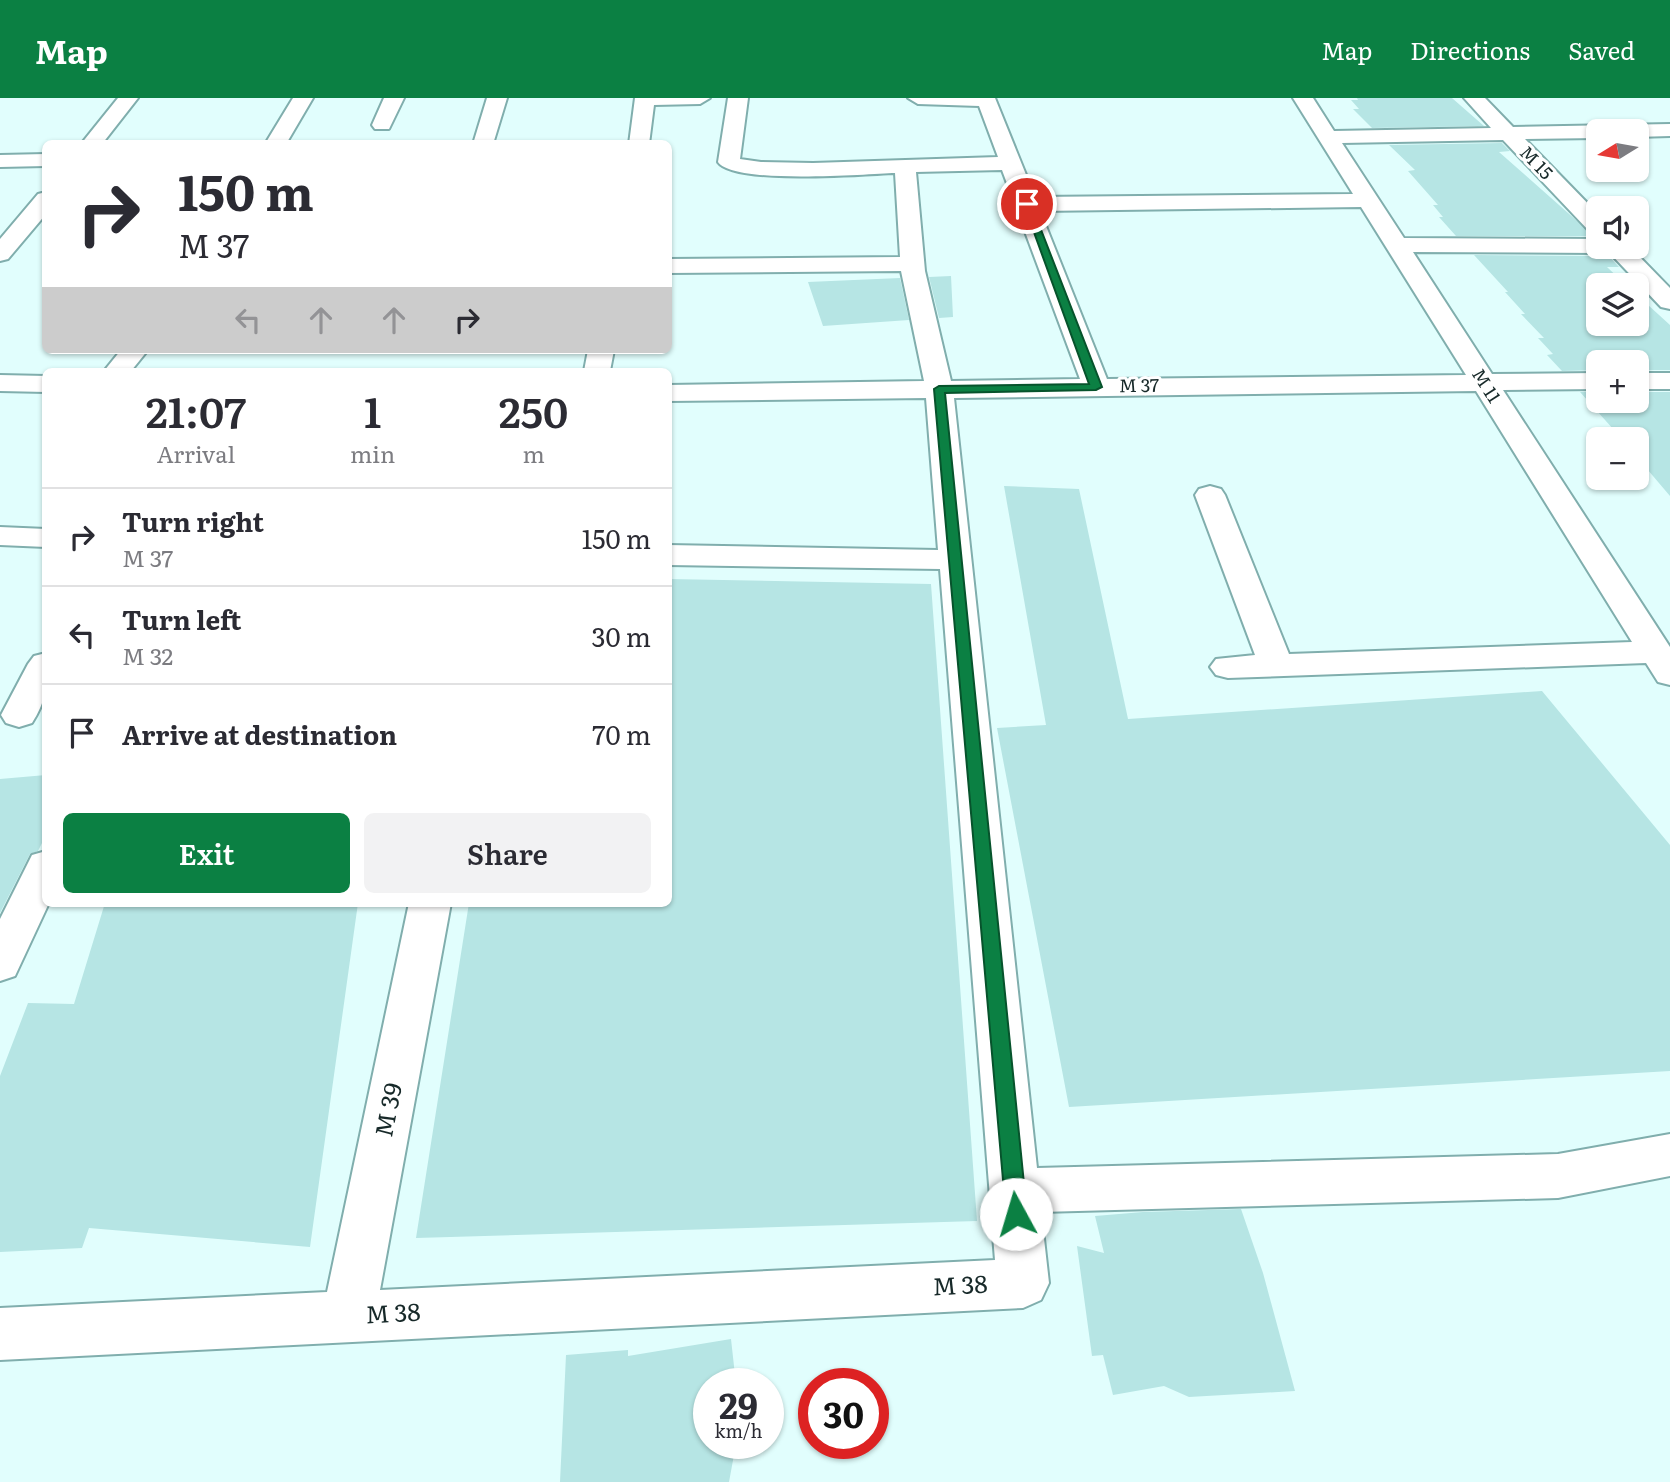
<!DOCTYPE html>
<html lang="en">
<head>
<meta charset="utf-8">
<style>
	:root { --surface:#fff; --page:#f2f2f3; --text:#2b2b33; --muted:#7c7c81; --line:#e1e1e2; --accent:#0b8043 }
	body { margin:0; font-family:Literata,serif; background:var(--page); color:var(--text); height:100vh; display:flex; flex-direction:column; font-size:26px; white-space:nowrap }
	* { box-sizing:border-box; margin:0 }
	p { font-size:23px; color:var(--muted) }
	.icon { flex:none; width:38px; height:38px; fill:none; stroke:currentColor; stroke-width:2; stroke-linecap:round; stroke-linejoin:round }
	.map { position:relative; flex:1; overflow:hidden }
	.drawer { position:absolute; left:42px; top:270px; width:630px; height:539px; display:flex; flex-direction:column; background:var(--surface); border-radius:10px; box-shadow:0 2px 5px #0004 }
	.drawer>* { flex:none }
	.hud { position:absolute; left:42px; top:42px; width:630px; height:214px; border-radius:10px; box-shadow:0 2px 5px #0004; background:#fff; color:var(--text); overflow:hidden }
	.needle { width:46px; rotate:259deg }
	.controls { position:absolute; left:1586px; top:21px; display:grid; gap:14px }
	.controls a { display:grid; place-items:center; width:63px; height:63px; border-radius:10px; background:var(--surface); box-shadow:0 2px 5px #0004; font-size:35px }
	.speed { position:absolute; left:693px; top:1270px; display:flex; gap:14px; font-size:35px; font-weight:700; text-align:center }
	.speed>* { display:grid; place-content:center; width:91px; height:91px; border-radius:50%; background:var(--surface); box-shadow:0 2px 5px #0004; line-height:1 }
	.speed small { font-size:18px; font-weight:400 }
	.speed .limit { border:10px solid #d22; background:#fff; color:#111 }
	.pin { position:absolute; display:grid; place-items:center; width:60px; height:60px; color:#fff; margin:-30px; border:4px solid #fff; border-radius:50%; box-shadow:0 2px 7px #0007 }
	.me { position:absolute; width:77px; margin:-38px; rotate:354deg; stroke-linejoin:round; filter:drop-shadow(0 0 5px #0008) }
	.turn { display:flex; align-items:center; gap:24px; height:147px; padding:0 21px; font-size:32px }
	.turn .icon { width:91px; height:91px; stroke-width:2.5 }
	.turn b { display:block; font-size:49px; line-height:60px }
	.lanes { display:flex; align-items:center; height:66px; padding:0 21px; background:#0003; justify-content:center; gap:35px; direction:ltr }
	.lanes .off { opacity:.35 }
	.eta { display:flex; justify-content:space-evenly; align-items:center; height:119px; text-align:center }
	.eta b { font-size:42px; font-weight:600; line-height:49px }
	.button { display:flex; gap:14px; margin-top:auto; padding:14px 21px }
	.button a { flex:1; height:80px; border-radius:10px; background:var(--accent); color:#fff; font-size:28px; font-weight:600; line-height:80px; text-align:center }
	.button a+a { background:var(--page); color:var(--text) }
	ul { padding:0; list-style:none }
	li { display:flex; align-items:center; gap:21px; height:98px; padding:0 21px; border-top:2px solid var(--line) }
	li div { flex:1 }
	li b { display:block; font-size:26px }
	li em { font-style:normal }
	header { display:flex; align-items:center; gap:42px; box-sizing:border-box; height:98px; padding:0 35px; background:var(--accent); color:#fff }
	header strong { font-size:33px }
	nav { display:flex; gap:38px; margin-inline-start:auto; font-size:24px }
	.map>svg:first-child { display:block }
</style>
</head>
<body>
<header>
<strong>Map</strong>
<nav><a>Map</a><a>Directions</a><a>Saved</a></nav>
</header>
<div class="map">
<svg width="1670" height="1384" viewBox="0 0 1670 1384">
	<rect width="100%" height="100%" fill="#e1fefd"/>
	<path fill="#b6e5e4" d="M1357,0H1452L1484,28L1372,30L1353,11H1359L1351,2H1358Z
		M1502,45L1510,53L1499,54L1594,138H1456L1439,119H1443L1433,107H1438L1408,73L1415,72L1389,47Z
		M1606,155L1619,169H1607L1626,187H1598V226H1636V196L1670,227V272H1636V264H1598V272L1562,273L1547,257L1553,256L1538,240H1544L1521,216H1525L1505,194H1508L1474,157L1598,158Z
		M951,178L953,219L939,220L929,179Z
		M900,180L909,222L823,228L808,184Z
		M1580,294H1598V303H1636V294H1670V398L1636,358V341H1622Z
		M1004,388L1079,391L1128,621L1542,593L1670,747V973L1069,1009L997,630L1046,627Z
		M668,481L931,486L977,1123L416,1140L469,805H668Z
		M46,677V737L38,753L30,756L0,815V681Z
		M105,805H358L310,1149L89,1130L82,1150L0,1154V978L28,905L74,906Z
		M1241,1111L1263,1175L1295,1293L1189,1299L1164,1288L1113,1297L1103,1257L1092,1258L1077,1148L1104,1155L1095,1118L1143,1114Z
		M731,1241L736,1286H709V1346H736L729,1384H560L566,1257L628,1252V1258Z"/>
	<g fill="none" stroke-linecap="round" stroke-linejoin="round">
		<defs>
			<path id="street" d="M118,0H138L102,46H81Z
				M293,0H313L286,46H265Z
				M384,0H404L389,31H375L372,27Z
				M487,0H507L493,46H473Z
				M635,0H710L700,6L654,7L649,46H629Z
				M728,0H748L740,61L761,64L813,65L998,59L979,8L918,6L908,0H995L1035,99L1353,96L1293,0H1313L1334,33L1491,30L1464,0H1485L1513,29L1670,26V38L1636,39V33H1598V40L1525,41L1598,116V136L1590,134L1503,42L1342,45L1404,140L1598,141V149H1630L1670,190V211L1661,209L1607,152L1598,155L1413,154L1492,276L1598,275V291L1503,292L1670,549V587L1658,584L1646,565L1228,580L1216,577L1210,569L1216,561L1255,557L1195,397L1199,391L1210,388L1221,391L1225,397L1289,556L1632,544L1476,293L954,300L1037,1070L1558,1056L1670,1036V1078L1558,1100L1041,1114L1049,1185L1041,1202L1023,1210L0,1262V1210L327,1194L409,805H451L380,1192L995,1162L940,471L668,467V447L938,452L926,300L668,303V287L924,283L901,173L668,175V161L900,159L895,75C865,76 734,87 718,64ZM1002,72L1080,281L951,283L925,173L916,74ZM1361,109L1466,277L1107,281L1040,113Z
				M46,56V68L0,69V57Z
				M46,94V116L8,161L0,163V141L38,96Z
				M121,252H148L131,273H104Z
				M588,252H614L610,273H584Z
				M1636,275H1670V291H1636Z
				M0,277L46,278V294L0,293Z
				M0,429L46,431V449L0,447Z
				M46,555C46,586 49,598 32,625L19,629L6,625L1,617L28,566L34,558Z
				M46,753V805H49L15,878L0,883V821L32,757Z"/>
		</defs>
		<use href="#street" stroke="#80aead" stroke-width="4"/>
		<use href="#street" fill="#fff" fill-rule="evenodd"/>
	</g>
	<path fill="#0b8043" stroke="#07532c" stroke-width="2" d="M1023,104L1031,106L1102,289L1096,292L945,295L1027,1116L1024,1122L1016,1125L1009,1122L1006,1116L934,291L939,288L1089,286Z"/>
	<g text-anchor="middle" stroke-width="6" stroke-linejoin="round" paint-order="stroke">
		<g font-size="18" fill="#172929" stroke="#fff">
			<text transform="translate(1536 65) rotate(46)" y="6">M 15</text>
			<text transform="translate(1139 288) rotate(-1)" y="6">M 37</text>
			<text transform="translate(1486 288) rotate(58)" y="6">M 11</text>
		</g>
		<g font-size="24" fill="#172929" stroke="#fff">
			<text transform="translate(389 1012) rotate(-79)" y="8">M 39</text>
			<text transform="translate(960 1188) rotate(-3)" y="8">M 38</text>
			<text transform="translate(393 1216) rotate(-3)" y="8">M 38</text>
		</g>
	</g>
</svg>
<div class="controls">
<a><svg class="needle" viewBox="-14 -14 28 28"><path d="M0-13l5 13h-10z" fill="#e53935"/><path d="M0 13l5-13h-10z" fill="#7c7c81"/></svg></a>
<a><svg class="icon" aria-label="sound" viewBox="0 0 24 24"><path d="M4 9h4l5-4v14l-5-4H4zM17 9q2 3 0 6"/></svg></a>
<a><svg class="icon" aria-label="layers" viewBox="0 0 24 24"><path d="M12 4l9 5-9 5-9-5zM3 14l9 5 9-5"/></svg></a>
<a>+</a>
<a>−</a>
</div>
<div class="speed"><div>29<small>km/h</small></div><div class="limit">30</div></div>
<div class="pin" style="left:1027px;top:106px;background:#d93025"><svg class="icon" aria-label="arrive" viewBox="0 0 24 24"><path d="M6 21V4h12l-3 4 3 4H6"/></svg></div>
<svg class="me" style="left:1016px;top:1116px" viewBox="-20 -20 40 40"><circle r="19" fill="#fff"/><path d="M0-13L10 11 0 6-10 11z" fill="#0b8043"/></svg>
<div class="hud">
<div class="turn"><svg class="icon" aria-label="right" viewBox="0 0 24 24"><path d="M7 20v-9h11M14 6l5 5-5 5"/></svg><div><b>150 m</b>M 37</div></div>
<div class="lanes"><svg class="icon off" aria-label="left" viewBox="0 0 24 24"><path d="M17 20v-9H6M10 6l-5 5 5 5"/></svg><svg class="icon off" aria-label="ahead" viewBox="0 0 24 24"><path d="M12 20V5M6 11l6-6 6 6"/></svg><svg class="icon off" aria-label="ahead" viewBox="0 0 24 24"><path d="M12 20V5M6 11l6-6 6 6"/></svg><svg class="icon" aria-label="right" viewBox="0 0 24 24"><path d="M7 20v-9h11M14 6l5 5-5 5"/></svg></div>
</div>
<section class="drawer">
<div class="eta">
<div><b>21:07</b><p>Arrival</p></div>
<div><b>1</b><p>min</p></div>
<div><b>250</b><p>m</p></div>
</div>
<ul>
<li><svg class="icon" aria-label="right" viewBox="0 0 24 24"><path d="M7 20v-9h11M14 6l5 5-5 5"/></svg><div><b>Turn right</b><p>M 37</p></div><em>150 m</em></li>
<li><svg class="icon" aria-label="left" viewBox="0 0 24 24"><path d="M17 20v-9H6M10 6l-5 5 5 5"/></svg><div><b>Turn left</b><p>M 32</p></div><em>30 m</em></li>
<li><svg class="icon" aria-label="arrive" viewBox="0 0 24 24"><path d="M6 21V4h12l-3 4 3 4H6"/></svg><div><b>Arrive at destination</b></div><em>70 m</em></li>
</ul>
<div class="button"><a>Exit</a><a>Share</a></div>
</section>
</div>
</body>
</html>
